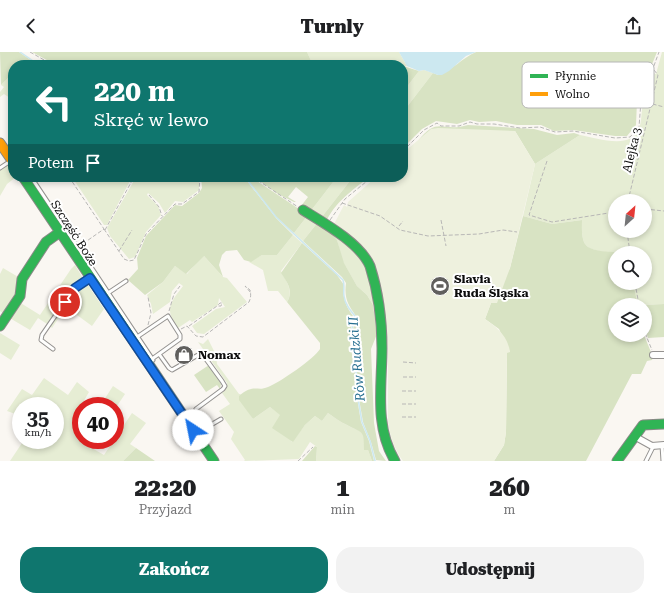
<!DOCTYPE html>
<html lang="pl">
<head>
<meta charset="utf-8">
<style>
	:root { --surface:#fff; --page:#f2f2f2; --text:#202124; --muted:#757577; --accent:#0f766e }
	body { margin:0; font-family:"Roboto Serif",serif; background:var(--page); color:var(--text); height:100vh; display:flex; flex-direction:column; font-size:15px; white-space:nowrap }
	* { box-sizing:border-box; margin:0 }
	p { font-size:13px; color:var(--muted) }
	.icon { flex:none; width:22px; height:22px; fill:none; stroke:currentColor; stroke-width:2; stroke-linecap:round; stroke-linejoin:round }
	.map { position:relative; height:409px; overflow:hidden }
	.drawer { display:flex; flex-direction:column; background:var(--surface); flex:1 }
	.drawer>* { flex:none }
	.guide { position:absolute; left:8px; top:8px; width:400px; height:122px; border-radius:16px; box-shadow:0 2px 6px #0003; background:#0f766e; color:#fff; overflow:hidden }
	.needle { width:26px; rotate:27deg }
	.fabs { position:absolute; left:608px; top:142px; display:grid; gap:8px }
	.fabs a { display:grid; place-items:center; width:44px; height:44px; border-radius:50%; background:var(--surface); box-shadow:0 2px 6px #0003; font-size:20px }
	.speed { position:absolute; left:12px; top:345px; display:flex; gap:8px; font-size:20px; font-weight:700; text-align:center }
	.speed>* { display:grid; place-content:center; width:52px; height:52px; border-radius:50%; background:var(--surface); box-shadow:0 2px 6px #0003; line-height:1 }
	.speed small { font-size:10px; font-weight:400 }
	.speed .limit { border:6px solid #d22; background:#fff; color:#111 }
	.pin { position:absolute; display:grid; place-items:center; width:34px; height:34px; color:#fff; margin:-17px; border:2px solid #fff; border-radius:50%; box-shadow:0 1px 4px #0007 }
	.me { position:absolute; width:44px; margin:-22px; rotate:326deg; stroke-linejoin:round; filter:drop-shadow(0 0 3px #0008) }
	.turn { display:flex; align-items:center; gap:14px; height:84px; padding:0 20px; font-size:18px }
	.turn .icon { width:52px; height:52px; stroke-width:2.5 }
	.turn b { display:block; font-size:28px; line-height:34px }
	.then { display:flex; align-items:center; height:38px; padding:0 20px; background:#0003; gap:8px; font-size:15px }
	.eta { display:flex; justify-content:space-evenly; align-items:center; height:68px; text-align:center }
	.eta b { font-size:24px; font-weight:800; line-height:28px }
	.button { display:flex; gap:8px; margin-top:auto; padding:8px 20px }
	.button a { flex:1; height:46px; border-radius:16px; background:var(--accent); color:#fff; font-size:16px; font-weight:800; line-height:46px; text-align:center }
	.button a+a { background:var(--page); color:var(--text) }
	header { display:flex; justify-content:space-between; align-items:center; height:52px; padding:0 20px; background:var(--surface); font-size:18px; font-weight:800 }
	.map>svg:first-child { display:block }
</style>
</head>
<body>
<header><svg class="icon" aria-label="back" viewBox="0 0 24 24"><path d="M15 5l-7 7 7 7"/></svg>Turnly<svg class="icon" aria-label="share" viewBox="0 0 24 24"><path d="M12 15V3M7 8l5-5 5 5M5 13v7h14v-7"/></svg></header>
<div class="map">
<svg width="664" height="409" viewBox="0 0 664 409">
	<rect width="100%" height="100%" fill="#faf7f2"/>
	<path fill="#e6edd4" fill-rule="evenodd" d="M307,0H399L407,14L313,13Z
		M662,0H664V252L638,253L633,231H645V201C633,201 594,203 586,193C581,187 582,176 582,168L552,172L523,164L535,112L580,83C597,86 631,98 639,77C642,69 641,60 643,52L648,53L649,48L644,47L653,21L656,22ZM615,149H645V179H615Z
		M424,18L433,21L403,60V40L419,19Z
		M13,21V42L10,46L4,42L0,45V40L4,35L1,33Z
		M7,113L13,121V125H16L7,132L0,144V118Z
		M72,125H132L107,173H104Z
		M136,125H199V138L183,150L175,149L165,161L159,151L148,141L147,143L158,154L161,163L146,180L135,205L129,207L110,184L107,176Z
		M337,125H353L321,166L310,160Z
		M308,163L318,170L303,189L294,181Z
		M329,178L362,204L372,225L373,253L367,243L357,234L342,208L337,188Z
		M293,183L302,191L281,219C286,229 294,239 287,250L278,239H268L263,218L249,210L262,203H277Z
		M203,203L223,225L227,226L247,250L204,282L197,281L192,274L216,257L225,255L219,246L218,253L192,270L190,268L178,276C164,257 170,251 183,234L179,231L172,239L170,250L153,262L151,252L147,243L163,230L175,214L187,222Z
		M75,213L84,228L72,237L47,272L38,266L30,278L8,265L19,250L40,263L71,217Z
		M3,216L20,226L17,242L4,262L0,259V222Z
		M86,230L104,257L92,274L66,255L52,276L50,274L74,239Z
		M0,281L20,293L11,308L0,301Z
		M208,287L216,303L217,312L239,342H241L239,345L253,367L270,355L281,363L292,390L305,373L315,364L322,369L328,361C334,365 340,370 347,373C363,382 364,375 365,398H368L372,409H316L317,395L310,390L299,407L244,409L245,408L231,387L234,380L219,359L230,352L222,341L226,337L227,331L198,290L203,292Z
		M44,326L68,343L77,330L89,340L82,352L84,354H81V388H95L90,395L104,403L132,361L146,371L130,392L136,396L123,409H10L24,388H55V354H21V364L7,359L22,337L32,343Z
		M113,334L125,342L115,357V354H100Z"/>
	<path fill="#d8e3c3" d="M0,0H19L38,13L26,8L21,13H13V21L1,33Z
		M32,0H307L313,13H56Z
		M476,0H657L637,49L636,73L627,84H615L573,78L554,79L541,73H517L496,69L479,70L470,68L457,72L436,69L422,77L403,96V60L433,21L438,23C453,18 462,6 476,0Z
		M403,14L419,19L403,40Z
		M468,73L534,77L557,83L574,81L580,83L535,112L515,79L418,89C438,63 442,81 468,73Z
		M201,125H244L276,166L293,183L277,203H262L251,210L244,208L237,198L226,199L222,203L219,213L223,225L204,204L186,222L175,214L163,230L145,243L128,228L138,217L137,206L146,184L175,153L182,154L199,141L202,136Z
		M245,125H251L308,163L294,181L276,165Z
		M254,125H337L310,160L301,154L308,145L296,135L288,145L296,150H294L278,142Z
		M353,125H369C353,138 334,151 326,170L321,166Z
		M523,164L552,172L582,168C582,176 581,187 586,193C593,201 618,200 627,200L615,201V231H633L638,253H615V283H644L653,305L652,308L647,309L641,322H632L586,409H494L504,393L506,380L507,300H510L499,277L485,267L491,251L510,216Z
		M318,170L329,178L337,188L344,211L357,234L367,243L373,253L377,282L371,297L374,371L379,399L386,409L376,408L371,390L363,370L357,335V319L352,282L356,264C348,253 344,246 346,231L342,225L303,189Z
		M302,191L337,223L344,233C342,246 346,254 353,264L350,281V292L355,318V334L361,370L369,389L374,409H372L368,398H364C364,377 363,382 347,373C340,370 334,365 328,361L322,369L315,364L305,373L293,390L272,376L280,363L270,355L253,367L239,348V344C254,331 257,340 268,335C279,331 315,306 320,297V291L287,250C294,239 287,230 281,221Z
		M664,252V285L648,286L645,277V253H641Z
		M209,313L221,332L220,337L217,333L206,340L194,323Z
		M315,394L317,395L316,409H302Z
		M136,396L155,409H123Z"/>
	<path fill="#eef1de" d="M438,76L515,79L535,112L510,216L497,251H491L485,267C498,276 508,285 510,300L507,301L506,380L504,393L494,409H403C394,397 390,384 388,370V296L384,259L381,257L370,203L332,176L344,153L347,155L348,150L376,125H403V101L431,77Z"/>
	<path fill="#cce8f0" d="M399,0H476L466,4L449,19L442,23H438L424,18L419,19L407,14Z"/>
	<g fill="none" stroke-linecap="round" stroke-linejoin="round">
		<path stroke="#cce8f0" stroke-width="1.5" d="M20,0L39,13
			M245,125L276,165L343,228C345,234 343,239 344,244C345,252 350,258 355,264L351,281L356,318V335L362,370L370,389L375,409"/>
		<defs>
			<path id="lane" d="M0,116L12,108
				M31,125L153,308L149,311
				M108,241L126,229
				M137,285L168,264L180,283V287L152,307
				M53,297L41,288L42,283L73,238L90,226
				M159,302L169,316L172,318L198,303H203L222,329L225,334L223,337L196,357
				M194,378L209,374L221,367
				M662,393L663,409
				M646,409L654,393"/>
			<path id="street" d="M653,303H664
				M634,384L652,394L664,393"/>
			<path id="fast" d="M23,125L214,409
				M303,158C324,171 360,191 370,214C378,239 382,270 382,296C382,334 374,374 395,409
				M0,274L20,244L22,227L46,190L60,180
				M617,409L643,373L664,372"/>
			<path id="slow" d="M0,91L13,110"/>
		</defs>
		<use href="#lane" stroke="#949290" stroke-width="5"/>
		<use href="#street" stroke="#949290" stroke-width="8"/>
		<use href="#fast" stroke="#8a8987" stroke-width="11"/>
		<use href="#slow" stroke="#8a8987" stroke-width="11"/>
		<path stroke="#b8b7b6" stroke-width="1" stroke-dasharray="4 2" stroke-linecap="butt" d="M30,0L53,13
			M641,49L664,55
			M403,99L424,78L437,71L441,74H459L470,70L477,72H494L520,76L540,75L555,80L573,79L615,86L630,85L639,75L641,49L659,0
			M547,109L529,163L552,170L615,160
			M69,125L104,177L81,193
			M253,125L298,155
			M149,143L159,155L162,164
			M628,149L658,23L654,18
			M342,151L380,164L400,178L428,184L479,182L503,178L517,180
			M645,157L664,159
			M330,168L345,147L372,125
			M441,168L446,194
			M399,174L403,169
			M104,177L124,207L129,209L134,208L146,182L175,152H182L199,140L200,125
			M105,178L134,125
			M627,179L630,201
			M119,199L132,178
			M439,231L440,228
			M635,231L639,253
			M169,259L174,242L180,234
			M148,273L151,261L148,245
			M189,274L217,254H221L222,251H220L217,254
			M181,277L187,274L196,284L203,285L249,250C251,246 251,242 250,238L245,234L251,241
			M645,281L652,298
			M403,310L416,311
			M403,325H416
			M402,339H416
			M402,352H416
			M402,365H416
			M298,409L313,395"/>
		<use href="#lane" stroke="#fefefd" stroke-width="3"/>
		<use href="#street" stroke="#fefefd" stroke-width="6"/>
		<use href="#fast" stroke="#30b455" stroke-width="9"/>
		<use href="#slow" stroke="#ff9f0a" stroke-width="9"/>
	</g>
	<g fill="none" stroke-linecap="round" stroke-linejoin="round">
		<defs>
			<path id="route" d="M65,250L75,236L90,226L193,378"/>
		</defs>
		<use href="#route" stroke="#114b97" stroke-width="10"/>
		<use href="#route" stroke="#1a73e8" stroke-width="7"/>
	</g>
	<defs>
		<symbol id="stadium-disc" viewBox="-11 -11 22 22"><circle r="9.5" fill="#605f5d" stroke="#fff"/><path d="M0-5a6.5 5 0 1 0 0 10a6.5 5 0 1 0 0-10ZM-3.5-1.8h7v3.6h-7Z" fill="#fff"/></symbol>
		<symbol id="shop-disc" viewBox="-11 -11 22 22"><circle r="9.5" fill="#605f5d" stroke="#fff"/><path d="M-5-2.5h2.3a2.7 3.5 0 0 1 5.4 0H5L5.5 6h-11ZM-1.5-2.5h3a1.5 2.3 0 0 0-3 0Z" fill="#fff"/></symbol>
	</defs>
	<g fill-rule="evenodd">
		<use href="#stadium-disc" x="429" y="223" width="22" height="22"/>
		<use href="#shop-disc" x="173" y="292" width="22" height="22"/>
	</g>
	<g text-anchor="middle" stroke-width="4" stroke-linejoin="round" paint-order="stroke">
		<g font-size="12" fill="#0d0d0d" stroke="#fff">
			<text transform="translate(632 98) rotate(-76)" y="4">Alejka 3</text>
			<text transform="translate(74 181) rotate(57)" y="4">Szczęść Boże</text>
		</g>
		<g font-size="12" font-weight="bold" fill="#0d0d0d" stroke="#fff" text-anchor="start">
			<text x="454" y="231">Slavia<tspan x="454" dy="14">Ruda Śląska</tspan></text>
			<text x="198" y="307">Nomax</text>
		</g>
		<g font-size="13" font-style="italic" fill="#256e90" stroke="#fff">
			<text transform="translate(356 307) rotate(-95)" y="5">Rów Rudzki II</text>
		</g>
	</g>
	<rect x="522" y="10" width="132" height="46" rx="6" fill="#fff" stroke="#b6b6b6" stroke-width="1"/>
	<rect x="530" y="22" width="18" height="4" fill="#30b455"/>
	<rect x="530" y="40" width="18" height="4" fill="#ff9f0a"/>
	<g font-size="11" fill="#0d0d0d">
		<text x="555" y="28">Płynnie</text>
		<text x="555" y="46">Wolno</text>
	</g>
</svg>
<div class="fabs">
<a><svg class="needle" viewBox="-14 -14 28 28"><path d="M0-13l5 13h-10z" fill="#e53935"/><path d="M0 13l5-13h-10z" fill="#757577"/></svg></a>
<a><svg class="icon" aria-label="search" viewBox="0 0 24 24"><circle cx="10" cy="10" r="6"/><path d="M15 15l6 6"/></svg></a>
<a><svg class="icon" aria-label="layers" viewBox="0 0 24 24"><path d="M12 4l9 5-9 5-9-5zM3 14l9 5 9-5"/></svg></a>
</div>
<div class="speed"><div>35<small>km/h</small></div><div class="limit">40</div></div>
<div class="pin" style="left:65px;top:250px;background:#d93025"><svg class="icon" aria-label="arrive" viewBox="0 0 24 24"><path d="M6 21V4h12l-3 4 3 4H6"/></svg></div>
<svg class="me" style="left:193px;top:378px" viewBox="-20 -20 40 40"><circle r="19" fill="#fff"/><path d="M0-13L10 11 0 6-10 11z" fill="#1a73e8"/></svg>
<div class="guide">
<div class="turn"><svg class="icon" aria-label="left" viewBox="0 0 24 24"><path d="M17 20v-9H6M10 6l-5 5 5 5"/></svg><div><b>220 m</b>Skręć w lewo</div></div>
<div class="then">Potem<svg class="icon" aria-label="arrive" viewBox="0 0 24 24"><path d="M6 21V4h12l-3 4 3 4H6"/></svg></div>
</div>
</div>
<section class="drawer">
<div class="eta">
<div><b>22:20</b><p>Przyjazd</p></div>
<div><b>1</b><p>min</p></div>
<div><b>260</b><p>m</p></div>
</div>
<div class="button"><a>Zakończ</a><a>Udostępnij</a></div>
</section>
</body>
</html>
